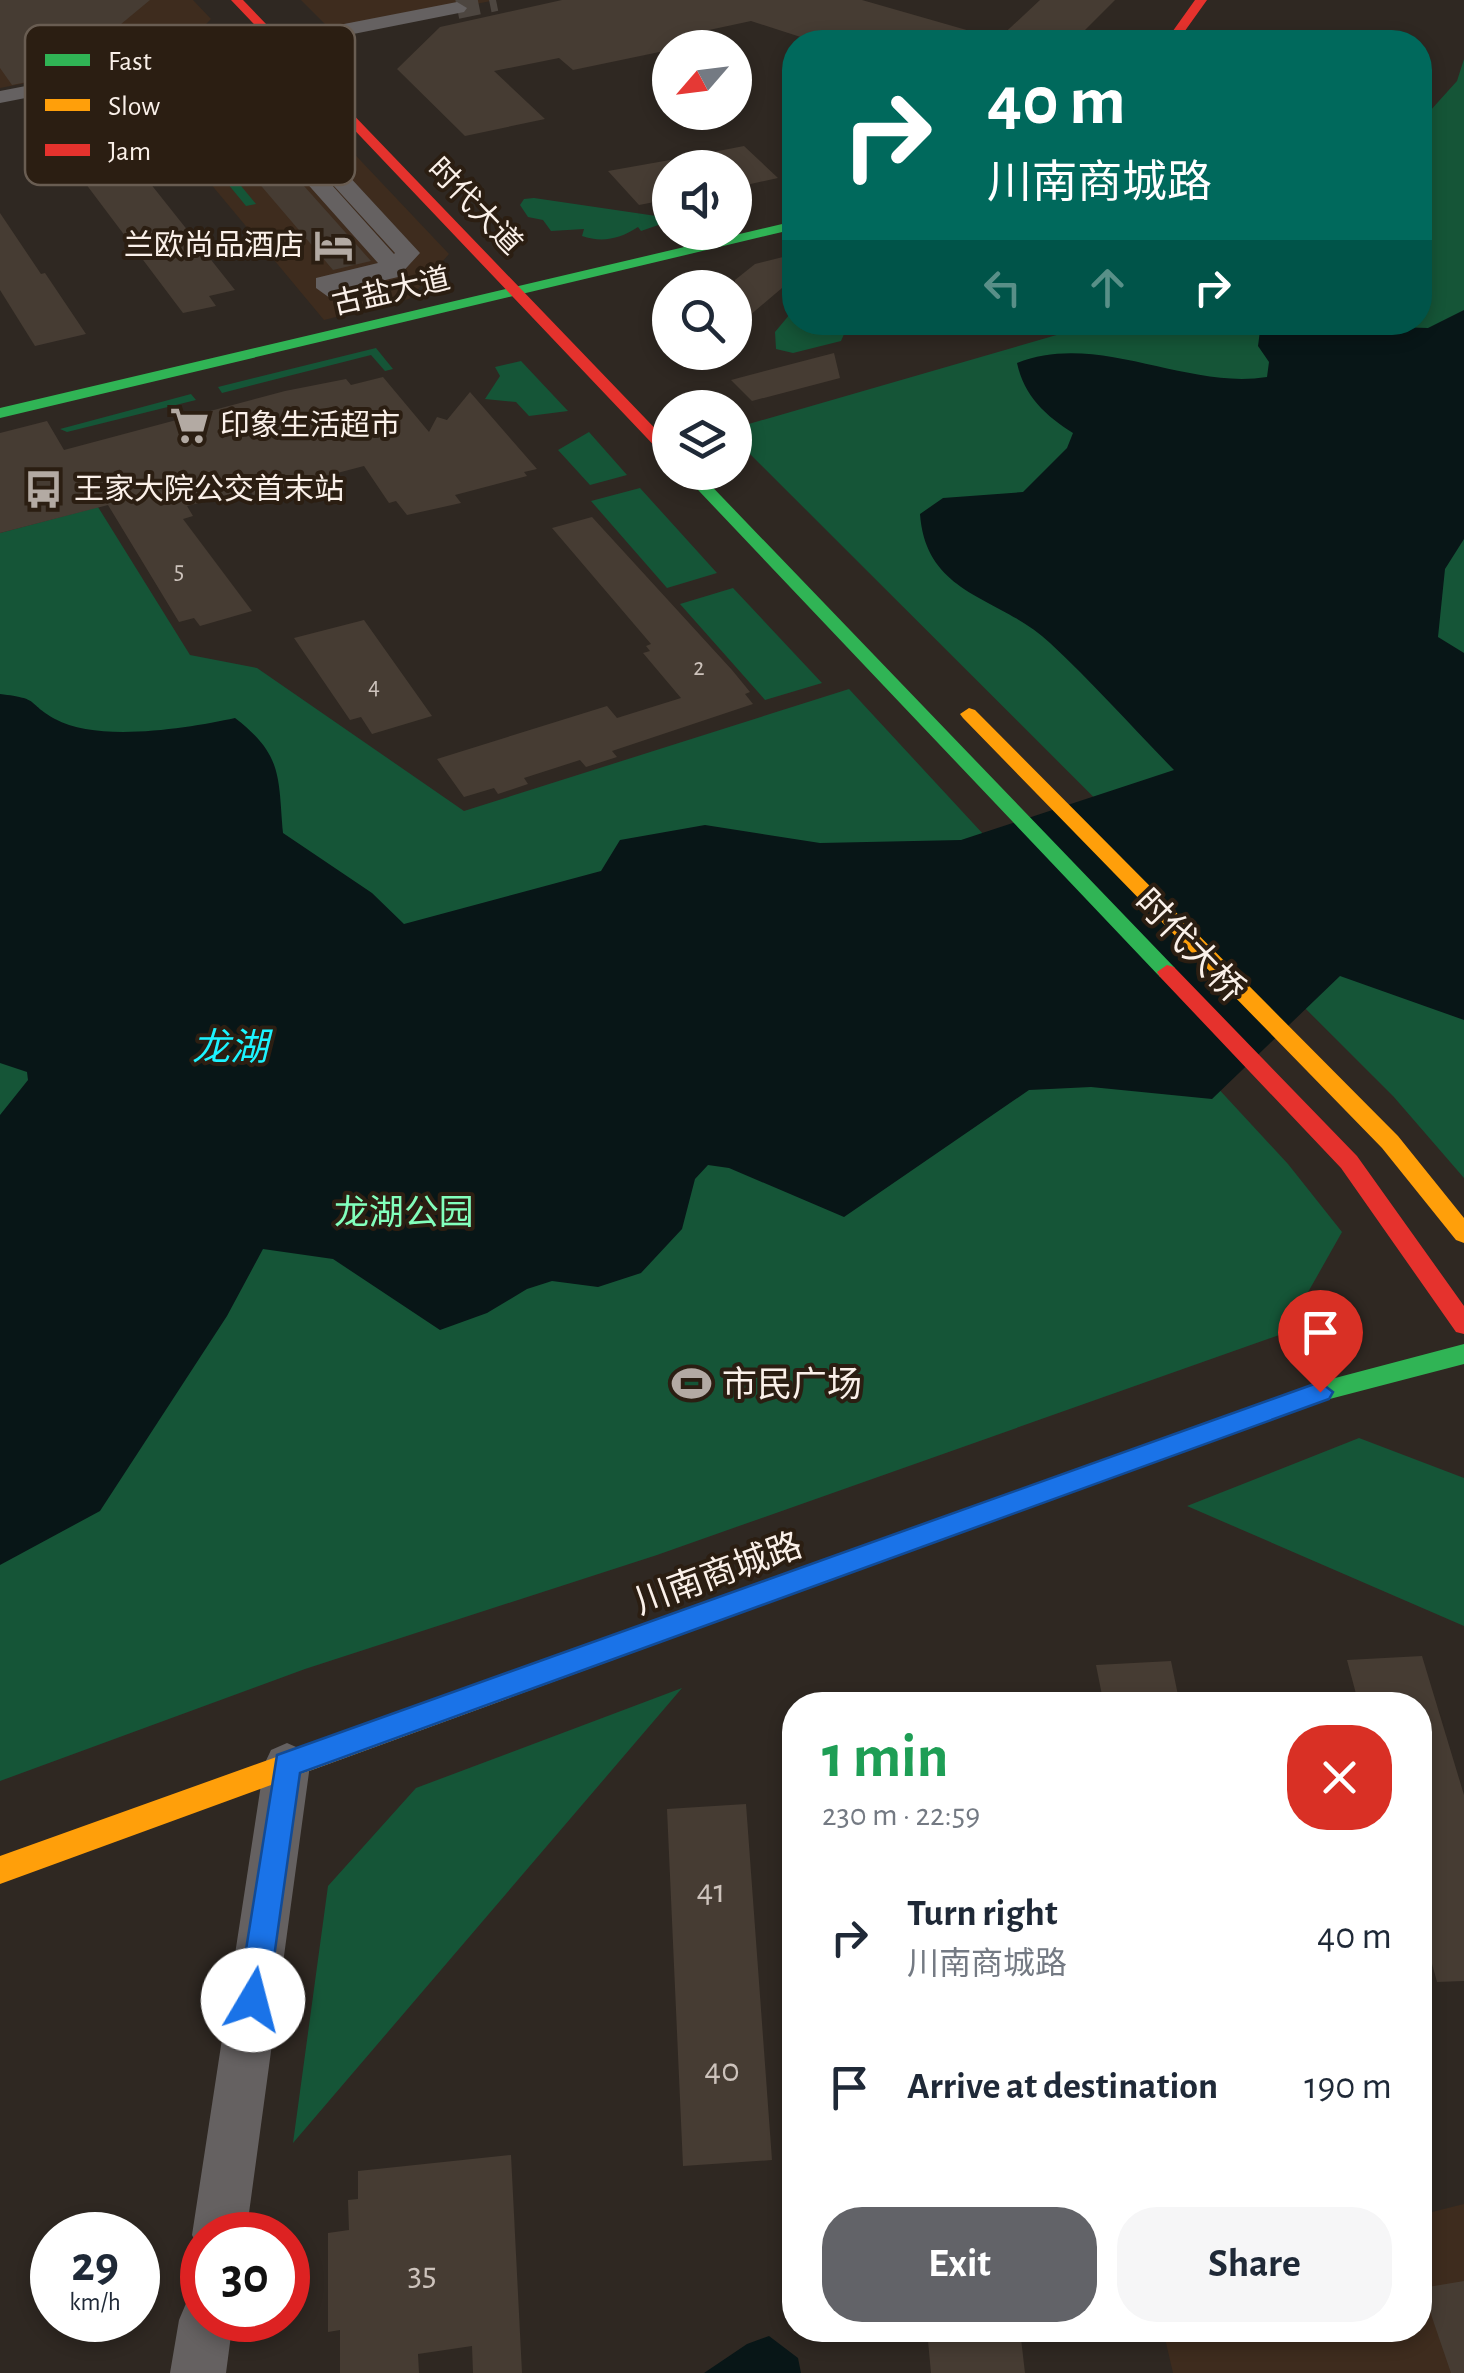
<!DOCTYPE html>
<html lang="en">
<head>
<meta charset="utf-8">
<style>
	:root { --surface:#fff; --page:#f6f6f7; --text:#1f2937; --muted:#747a83; --accent:#626368 }
	body { margin:0; font-family:"Alegreya Sans","Noto Sans SC",sans-serif; background:var(--page); color:var(--text); height:100vh; display:flex; flex-direction:column; font-size:38px; white-space:nowrap }
	* { box-sizing:border-box; margin:0 }
	p { font-size:32px; color:var(--muted) }
	.icon { flex:none; width:55px; height:55px; fill:none; stroke:currentColor; stroke-width:2; stroke-linecap:round; stroke-linejoin:round }
	.map { position:relative; flex:1; overflow:hidden }
	.side { position:absolute; left:782px; top:1692px; width:650px; height:650px; display:flex; flex-direction:column; background:var(--surface); border-radius:40px; box-shadow:0 5px 15px #0003 }
	.side>* { flex:none }
	.banner { position:absolute; left:782px; top:30px; width:650px; height:305px; border-radius:40px; box-shadow:0 5px 15px #0003; background:#00695c; color:#fff; overflow:hidden }
	.needle { width:65px; rotate:242deg }
	.tools { position:absolute; left:652px; top:30px; display:grid; gap:20px }
	.tools a { display:grid; place-items:center; width:100px; height:100px; border-radius:50%; background:var(--surface); box-shadow:0 5px 15px #0003; font-size:50px }
	.speed { position:absolute; left:30px; top:2212px; display:flex; gap:20px; font-size:50px; font-weight:700; text-align:center }
	.speed>* { display:grid; place-content:center; width:130px; height:130px; border-radius:50%; background:var(--surface); box-shadow:0 5px 15px #0003; line-height:1 }
	.speed small { font-size:25px; font-weight:400 }
	.speed .limit { border:15px solid #d22; background:#fff; color:#111 }
	.pin { position:absolute; display:grid; place-items:center; width:85px; height:85px; color:#fff; margin:-102px -42px; border-radius:50% 50% 50% 0; rotate:-45deg; box-shadow:0 0 10px #0007 }
	.pin .icon { rotate:45deg }
	.me { position:absolute; width:110px; margin:-55px; rotate:8deg; stroke-linejoin:round; filter:drop-shadow(0 0 8px #0008) }
	.turn { display:flex; align-items:center; gap:35px; height:210px; padding:0 40px; font-size:45px }
	.turn .icon { width:130px; height:130px; stroke-width:2.5 }
	.turn b { display:block; font-size:70px; line-height:85px }
	.lanes { display:flex; align-items:center; height:95px; padding:0 40px; background:#0003; justify-content:center; gap:50px; direction:ltr }
	.lanes .off { opacity:.35 }
	.round { display:grid; place-items:center; flex:none; width:105px; height:105px; border-radius:40px; background:var(--page) }
	.summary { display:flex; align-items:center; justify-content:space-between; height:170px; padding:0 40px }
	h1 { font-size:60px; font-weight:700; line-height:75px; color:#1e9e55 }
	.button { display:flex; gap:20px; margin-top:auto; padding:20px 40px }
	.button a { flex:1; height:115px; border-radius:40px; background:var(--accent); color:#fff; font-size:40px; font-weight:700; line-height:115px; text-align:center }
	.button a+a { background:var(--page); color:var(--text) }
	ul { padding:0; list-style:none }
	li { display:flex; align-items:center; gap:30px; height:150px; padding:0 40px }
	li div { flex:1 }
	li b { display:block; font-size:38px }
	li em { font-style:normal }
	.map>svg:first-child { display:block }
</style>
</head>
<body>
<div class="map">
<svg width="1464" height="2373" viewBox="0 0 1464 2373">
	<rect width="100%" height="100%" fill="#2f2822"/>
	<path fill="#3e2c1e" d="M82,0H193L211,19L177,54L0,88V15Z
		M301,0H496L333,32Z
		M223,61L273,68L449,254L409,299L324,320L125,81Z
		M1464,2204V2373H1173L1163,2330H1420V2215Z"/>
	<path fill="#155537" d="M1464,59V1178L1393,1096L735,439V428L1098,323L1420,322V122L1457,81Z
		M193,120L201,128L191,131L201,143L230,140L208,146L256,204L246,206L178,123Z
		M534,198L670,218V221L641,231L638,227C620,239 602,243 582,236L584,229L551,231L543,220L528,217L520,205L524,199Z
		M795,308V322L849,323L841,341L793,353L776,349L775,332Z
		M376,348L393,369L385,371L371,355L222,393L218,387Z
		M521,361L568,411L529,416L516,402L485,399L500,376L495,367Z
		M191,394L196,400L67,432L60,429Z
		M589,432L627,475L590,485L558,450Z
		M640,488L717,573L667,588L591,501Z
		M98,507L190,655L257,668L464,811L849,689L1288,1164L1342,1232L1285,1333L657,1555L305,1669L0,1781V533Z
		M733,588L822,683L765,700L680,604Z
		M1359,1438L1464,1478V1626L1187,1506Z
		M682,1688L293,2143L328,1886L416,1788Z"/>
	<path fill="#081617" d="M1464,310V539L1445,569L1438,637L1464,653V1020L1340,976L1212,1099L1091,1087L1029,1090L844,1217L729,1168L708,1165L695,1179L682,1229L641,1273L598,1287L552,1281L527,1289L487,1313L440,1330L333,1259L263,1249L227,1316L100,1511L0,1565V1115L28,1080L27,1072L0,1063V694C42,699 25,702 55,719C98,743 189,728 235,718C283,755 278,776 283,833L372,893L404,924L601,871L620,840L705,825L820,843L961,840L1174,770C1133,728 1093,683 1050,643C1001,596 926,597 920,514L943,498L1023,492L1067,448L1073,433C1046,416 1024,396 1017,363C1098,331 1185,390 1267,377L1269,362L1258,346L1261,323L1428,328Z
		M769,2336L798,2358L801,2373H704L747,2344Z"/>
	<path fill="#463c33" d="M0,0H150L91,49L28,61L42,79L12,85L0,68Z
		M562,0H862L984,35L983,42H816L751,21L681,36L693,45L573,70L559,58L494,71L545,119L465,136L397,69L440,27Z
		M1040,0H1115L1073,42H995Z
		M212,83L371,261L333,270L176,86Z
		M88,105L235,290L209,296L216,306L183,313L34,115Z
		M744,146L778,178L746,185L735,174V168H728L713,152Z
		M670,160V199L639,205L608,171Z
		M0,213L41,274L45,273L86,334L35,346L0,290Z
		M795,254V277L735,328V280L755,264Z
		M834,353L840,378L752,401L731,380Z
		M383,377L429,432L437,417L447,420L470,392L537,469L524,472L527,476L455,495L461,503L407,515L396,501L389,503L364,466L253,495L249,490L187,506L193,516L183,519L252,611L200,626L194,618L179,622L108,505L0,533V433L47,421L64,450L285,391L346,379L351,385Z
		M592,517L732,670L750,692L745,694L753,704L612,751L617,757L586,767L580,760L524,778L528,784L498,794L494,788L464,797L437,759L607,706L617,718L681,698L643,653L650,651L646,646L651,644L552,528Z
		M364,620L432,716L372,734L361,717L350,720L294,638Z
		M1422,1656L1464,1795V1981L1437,1982L1420,1920V1705H1359L1347,1660Z
		M1171,1661L1180,1705H1104L1096,1665Z
		M746,1804L772,2160L683,2166L667,1809Z
		M511,2155L522,2373H473L472,2346L418,2354L419,2373H340V2330L328,2332V2233L349,2230L348,2200L358,2199V2171Z
		M1464,2281V2373H1451L1422,2288Z
		M927,2330H1020L1025,2373H931Z"/>
	<g fill="none" stroke-linecap="round" stroke-linejoin="round">
		<path stroke="#4d4640" stroke-width="22" stroke-dasharray="22 11" stroke-linecap="butt" d="M457,8L496,0"/>
		<path fill="#656161" fill-rule="evenodd" d="M457,2L467,8L464,12L222,60L247,66L420,253L398,277L348,289L342,299L334,301L316,288V278L378,263L214,79L151,85L144,83L143,75L0,103V91ZM232,74L395,253L394,254Z
			M287,1743L303,1750L310,1765L246,2235H202V2255L192,2235L264,1765L271,1750Z
			M202,2294V2320H233L226,2373H170L179,2320L187,2301Z"/>
		<path fill="#30b455" fill-rule="evenodd" d="M795,221V229L0,418V408Z
			M681,472H698L1174,967L1177,972L1174,977H1160Z
			M1464,1344V1364L1322,1401L801,1591L792,1588L788,1580L792,1572L1320,1382Z"/>
		<path fill="#ff9f0a" fill-rule="evenodd" d="M969,708L975,710L1398,1136L1464,1218V1243L1456,1240L1382,1148L963,718L960,714Z
			M801,1569L810,1572L814,1580L810,1588L0,1884V1856Z"/>
		<path fill="#e5322d" fill-rule="evenodd" d="M231,0H243L670,444V458L664,456Z
			M1195,0H1207L1177,42H1165Z
			M1167,965L1174,967L1357,1156L1464,1306V1334L1456,1332L1341,1168L1160,977L1157,972Z"/>
	</g>
	<path fill="#1a73e8" stroke="#114b97" stroke-width="2.5" d="M1320,1382L1333,1392L1329,1399L300,1773L268,2000L264,2011L253,2015L242,2011L238,2000L277,1755Z"/>
	<defs>
		<symbol id="hotel-bare" viewBox="-9 -9 18 18"><path d="M-6-4.5h1.5V1H6V5H4.5V3h-9V5H-6ZM-4 0a1.8 1.8 0 1 1 3.6 0ZM.5 0V-2.5h3Q6-2.5 6 0Z" fill="#b3aaa3" stroke="#2b1e12" stroke-width="2.5" paint-order="stroke"/></symbol>
		<symbol id="supermarket-bare" viewBox="-9 -9 18 18"><path d="M-6-5.5h2.5l.6 2H6L4.5 2H-2.5L-4.4-4H-6ZM-1.5 3.2a1.3 1.3 0 1 0 .1 0ZM3 3.2a1.3 1.3 0 1 0 .1 0Z" fill="#b3aaa3" stroke="#2b1e12" stroke-width="2.5" paint-order="stroke"/></symbol>
		<symbol id="bus-bare" viewBox="-9 -9 18 18"><path d="M-5-6H5V4H4V6H2V4H-2V6H-4V4H-5ZM-3.5-4V0h7V-4ZM-3.5 1.2v1.5H-2V1.2ZM2 1.2v1.5H3.5V1.2Z" fill="#b3aaa3" stroke="#2b1e12" stroke-width="2.5" paint-order="stroke"/></symbol>
		<symbol id="stadium-bare" viewBox="-9 -9 18 18"><path d="M0-5a6.5 5 0 1 0 0 10a6.5 5 0 1 0 0-10ZM-3.5-1.8h7v3.6h-7Z" fill="#b3aaa3" stroke="#2b1e12" stroke-width="2.5" paint-order="stroke"/></symbol>
	</defs>
	<g fill-rule="evenodd">
		<use href="#hotel-bare" x="306" y="218" width="55" height="55"/>
		<use href="#supermarket-bare" x="162" y="398" width="55" height="55"/>
		<use href="#bus-bare" x="16" y="462" width="55" height="55"/>
		<use href="#stadium-bare" x="664" y="1356" width="55" height="55"/>
	</g>
	<g text-anchor="middle" stroke-width="8" stroke-linejoin="round" paint-order="stroke">
		<g font-size="25" fill="#cdc3bc">
			<text x="179" y="578">5</text>
			<text x="699" y="675">2</text>
			<text x="374" y="694">4</text>
		</g>
		<g font-size="30" fill="#faf0e9" stroke="#2b1e12">
			<text transform="translate(475 206) rotate(46)" y="10">时代大道</text>
			<text transform="translate(391 291) rotate(-13)" y="10">古盐大道</text>
		</g>
		<g font-size="30" fill="#faf0e9" stroke="#2b1e12" text-anchor="start">
			<text x="304" y="255" text-anchor="end">兰欧尚品酒店</text>
			<text x="220" y="435">印象生活超市</text>
			<text x="74" y="499">王家大院公交首末站</text>
		</g>
		<g font-size="35" fill="#faf0e9" stroke="#2b1e12">
			<text transform="translate(1190 945) rotate(46)" y="12">时代大桥</text>
			<text transform="translate(718 1573) rotate(-20)" y="12">川南商城路</text>
		</g>
		<g font-size="35" fill="#82ffbc" stroke="#2b1e12">
			<text x="404" y="1224">龙湖公园</text>
		</g>
		<g font-size="35" fill="#faf0e9" stroke="#2b1e12" text-anchor="start">
			<text x="722" y="1396">市民广场</text>
		</g>
		<g font-size="35" fill="#cdc3bc">
			<text x="711" y="1902">41</text>
			<text x="722" y="2081">40</text>
			<text x="422" y="2285">35</text>
		</g>
		<g font-size="38" font-style="italic" fill="#1cf3ff" stroke="#2b1e12">
			<text x="230" y="1060">龙湖</text>
		</g>
	</g>
	<rect x="25" y="25" width="330" height="160" rx="15" fill="#2b1e12" stroke="#695d52" stroke-width="2.5"/>
	<rect x="45" y="54" width="45" height="12" fill="#30b455"/>
	<rect x="45" y="99" width="45" height="12" fill="#ff9f0a"/>
	<rect x="45" y="144" width="45" height="12" fill="#e5322d"/>
	<g font-size="28" fill="#faf0e9">
		<text x="108" y="70">Fast</text>
		<text x="108" y="115">Slow</text>
		<text x="108" y="160">Jam</text>
	</g>
</svg>
<div class="tools">
<a><svg class="needle" viewBox="-14 -14 28 28"><path d="M0-13l5 13h-10z" fill="#e53935"/><path d="M0 13l5-13h-10z" fill="#747a83"/></svg></a>
<a><svg class="icon" aria-label="sound" viewBox="0 0 24 24"><path d="M4 9h4l5-4v14l-5-4H4zM17 9q2 3 0 6"/></svg></a>
<a><svg class="icon" aria-label="search" viewBox="0 0 24 24"><circle cx="10" cy="10" r="6"/><path d="M15 15l6 6"/></svg></a>
<a><svg class="icon" aria-label="layers" viewBox="0 0 24 24"><path d="M12 4l9 5-9 5-9-5zM3 14l9 5 9-5"/></svg></a>
</div>
<div class="speed"><div>29<small>km/h</small></div><div class="limit">30</div></div>
<div class="pin" style="left:1320px;top:1392px;background:#d93025"><svg class="icon" aria-label="arrive" viewBox="0 0 24 24"><path d="M6 21V4h12l-3 4 3 4H6"/></svg></div>
<svg class="me" style="left:253px;top:2000px" viewBox="-20 -20 40 40"><circle r="19" fill="#fff"/><path d="M0-13L10 11 0 6-10 11z" fill="#1a73e8"/></svg>
<div class="banner">
<div class="turn"><svg class="icon" aria-label="right" viewBox="0 0 24 24"><path d="M7 20v-9h11M14 6l5 5-5 5"/></svg><div><b>40 m</b>川南商城路</div></div>
<div class="lanes"><svg class="icon off" aria-label="left" viewBox="0 0 24 24"><path d="M17 20v-9H6M10 6l-5 5 5 5"/></svg><svg class="icon off" aria-label="ahead" viewBox="0 0 24 24"><path d="M12 20V5M6 11l6-6 6 6"/></svg><svg class="icon" aria-label="right" viewBox="0 0 24 24"><path d="M7 20v-9h11M14 6l5 5-5 5"/></svg></div>
</div>
<section class="side">
<div class="summary"><div><h1>1 min</h1><p>230 m · 22:59</p></div><a class="round" style="background:#d93025;color:#fff"><svg class="icon" aria-label="close" viewBox="0 0 24 24"><path d="M6 6l12 12M18 6L6 18"/></svg></a></div>
<ul>
<li><svg class="icon" aria-label="right" viewBox="0 0 24 24"><path d="M7 20v-9h11M14 6l5 5-5 5"/></svg><div><b>Turn right</b><p>川南商城路</p></div><em>40 m</em></li>
<li><svg class="icon" aria-label="arrive" viewBox="0 0 24 24"><path d="M6 21V4h12l-3 4 3 4H6"/></svg><div><b>Arrive at destination</b></div><em>190 m</em></li>
</ul>
<div class="button"><a>Exit</a><a>Share</a></div>
</section>
</div>
</body>
</html>
